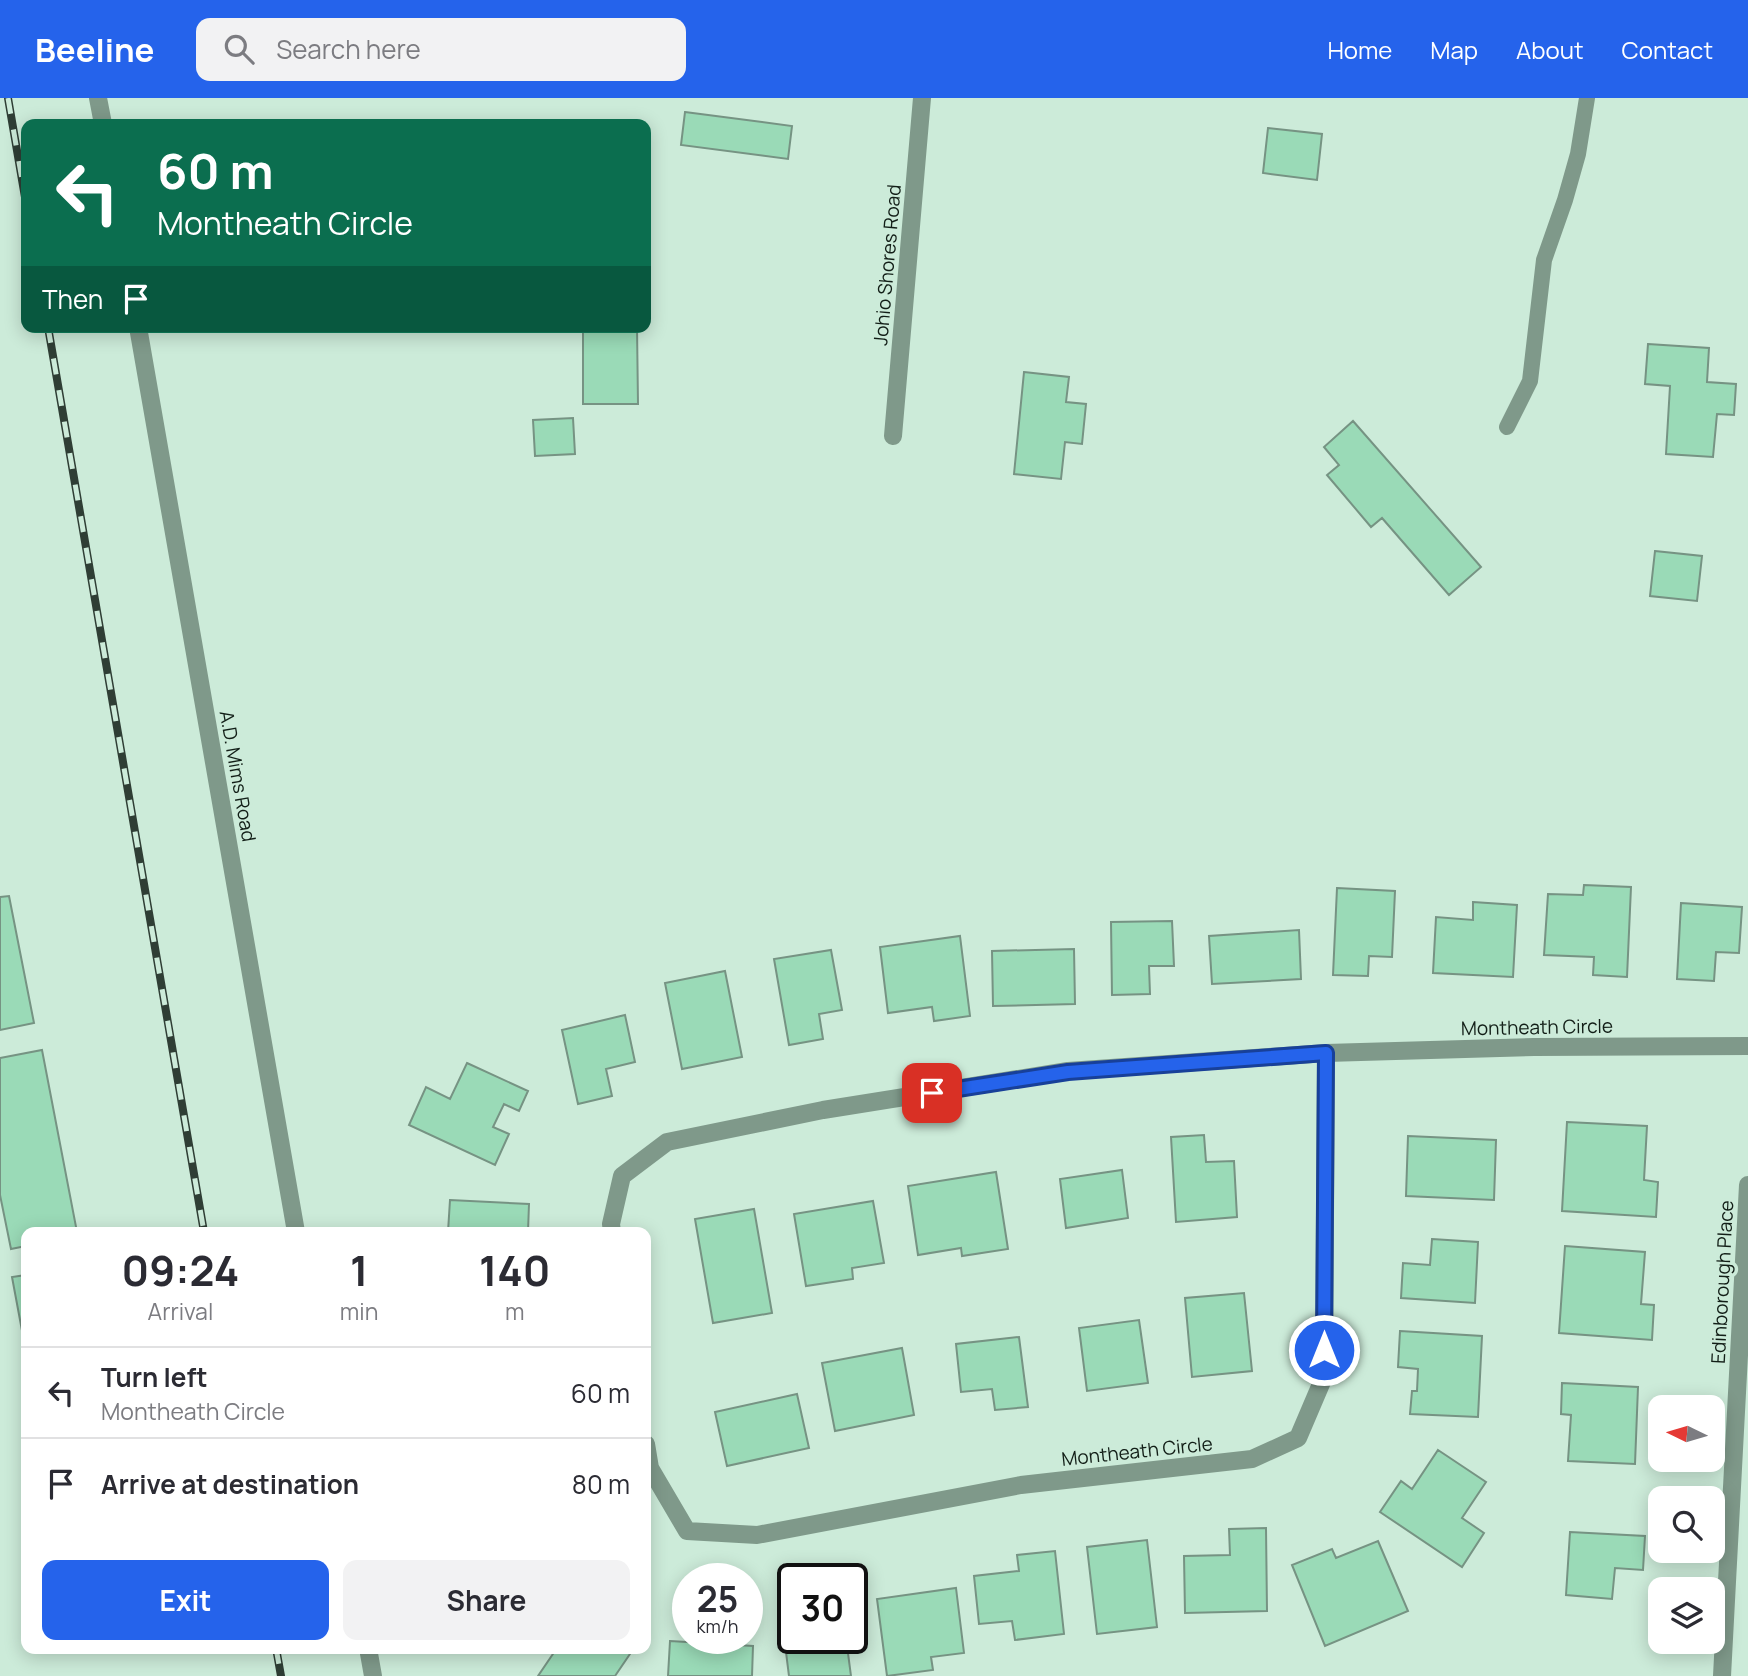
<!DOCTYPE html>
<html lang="en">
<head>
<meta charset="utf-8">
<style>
	:root { --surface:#fff; --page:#f2f2f3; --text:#2b2b33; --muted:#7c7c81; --line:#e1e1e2; --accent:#2563eb }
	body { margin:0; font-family:Manrope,sans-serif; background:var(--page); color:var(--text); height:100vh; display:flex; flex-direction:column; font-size:26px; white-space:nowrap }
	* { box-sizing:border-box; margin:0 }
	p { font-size:23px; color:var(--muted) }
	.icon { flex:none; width:38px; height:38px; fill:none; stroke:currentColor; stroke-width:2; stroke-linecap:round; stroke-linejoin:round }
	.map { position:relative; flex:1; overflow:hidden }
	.sheet { position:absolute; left:21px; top:1129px; width:630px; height:427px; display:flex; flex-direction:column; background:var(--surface); border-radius:14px; box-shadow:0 4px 18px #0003 }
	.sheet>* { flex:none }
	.guide { position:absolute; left:21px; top:21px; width:630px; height:214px; border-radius:14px; box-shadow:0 4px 18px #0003; background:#0b6e4f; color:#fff; overflow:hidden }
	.needle { width:46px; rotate:275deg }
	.controls { position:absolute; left:1648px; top:1297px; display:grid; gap:14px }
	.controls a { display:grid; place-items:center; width:77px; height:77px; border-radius:14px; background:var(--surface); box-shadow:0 4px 18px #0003; font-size:35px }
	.speed { position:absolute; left:672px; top:1465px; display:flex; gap:14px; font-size:35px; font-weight:700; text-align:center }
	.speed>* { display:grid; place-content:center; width:91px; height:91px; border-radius:50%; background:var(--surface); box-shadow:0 4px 18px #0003; line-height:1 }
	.speed small { font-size:18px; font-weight:400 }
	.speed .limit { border:4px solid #111; border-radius:10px; background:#fff; color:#111 }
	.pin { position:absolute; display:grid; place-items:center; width:60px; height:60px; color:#fff; margin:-30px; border-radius:14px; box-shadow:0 4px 10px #0006 }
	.me { position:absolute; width:77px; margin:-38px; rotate:0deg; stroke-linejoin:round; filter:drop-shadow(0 0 5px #0008) }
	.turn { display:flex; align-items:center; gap:24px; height:147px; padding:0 21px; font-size:32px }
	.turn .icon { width:91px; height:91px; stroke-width:2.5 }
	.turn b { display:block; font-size:49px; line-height:60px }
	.then { display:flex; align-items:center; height:66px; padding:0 21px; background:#0003; gap:14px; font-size:26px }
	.eta { display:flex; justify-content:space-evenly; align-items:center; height:119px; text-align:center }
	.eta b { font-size:42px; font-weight:700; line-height:49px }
	.cta { display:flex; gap:14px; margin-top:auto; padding:14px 21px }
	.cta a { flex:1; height:80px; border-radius:14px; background:var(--accent); color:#fff; font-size:28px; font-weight:700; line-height:80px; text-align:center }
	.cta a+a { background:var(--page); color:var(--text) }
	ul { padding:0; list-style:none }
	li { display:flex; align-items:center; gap:21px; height:91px; padding:0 21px; border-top:2px solid var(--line) }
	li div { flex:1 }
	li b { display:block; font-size:26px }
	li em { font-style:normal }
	header { display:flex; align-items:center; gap:42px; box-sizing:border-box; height:98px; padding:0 35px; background:var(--accent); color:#fff }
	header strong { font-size:33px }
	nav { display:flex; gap:38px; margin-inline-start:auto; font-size:24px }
	.search { width:490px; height:63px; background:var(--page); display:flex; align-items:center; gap:18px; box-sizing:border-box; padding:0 24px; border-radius:14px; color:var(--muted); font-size:26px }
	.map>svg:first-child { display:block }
</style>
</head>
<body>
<header>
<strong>Beeline</strong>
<div class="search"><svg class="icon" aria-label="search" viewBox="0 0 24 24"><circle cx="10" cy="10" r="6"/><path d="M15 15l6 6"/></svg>Search here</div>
<nav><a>Home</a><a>Map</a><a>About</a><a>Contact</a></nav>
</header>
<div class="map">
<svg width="1748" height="1578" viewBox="0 0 1748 1578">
	<rect width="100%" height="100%" fill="#ccebd9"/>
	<path fill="#9adab7" stroke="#769383" stroke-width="2" d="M685,14L792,28L788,61L681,47Z
		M1268,30L1322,36L1317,82L1263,75Z
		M583,229H637L638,306H583Z
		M1648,246L1709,250L1707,284L1736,286L1734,317L1717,316L1713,359L1666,356L1670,288L1645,286Z
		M1024,274L1069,279L1066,304L1086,306L1082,346L1065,344L1061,381L1014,376Z
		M573,320L575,356L535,358L533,322Z
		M1353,323L1481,469L1449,497L1382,420L1371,429L1327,377L1339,367L1324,349Z
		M1655,453L1702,458L1697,503L1650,498Z
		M1584,787L1631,789L1627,879L1593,877L1594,859L1544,857L1548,796L1583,797Z
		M1337,790L1395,793L1392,859L1369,858L1368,878L1333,877Z
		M9,798L34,925L0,932V799Z
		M1473,804L1517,807L1513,879L1433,875L1436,819L1473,822Z
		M1681,805L1742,809L1739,855L1716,854L1714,883L1677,881Z
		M1172,823L1174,868H1149L1150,896L1112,897L1111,824Z
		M1299,832L1301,881L1212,886L1209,838Z
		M960,838L970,918L934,923L932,909L888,915L880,849Z
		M1074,851L1075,906L993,908L992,853Z
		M831,852L842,912L819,916L823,941L789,947L774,861Z
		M725,873L742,959L682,971L665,885Z
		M625,917L635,964L606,971L612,998L578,1006L562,932Z
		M42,952L77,1134H26V1148L11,1151L0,1097V960Z
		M467,965L528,993L519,1013L504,1006L493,1029L509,1036L495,1067L409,1027L426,989L450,1001Z
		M1567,1024L1647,1028L1644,1082L1658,1084L1656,1119L1562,1113Z
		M1204,1037L1206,1064L1234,1063L1237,1119L1176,1124L1171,1039Z
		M1408,1038L1496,1042L1494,1102L1406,1098Z
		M1122,1072L1128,1120L1066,1130L1060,1081Z
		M996,1074L1008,1151L962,1158L961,1150L918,1157L908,1088Z
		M450,1102L529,1106L528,1134H448Z
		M873,1103L884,1165L852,1170L853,1181L806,1188L794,1116Z
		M754,1111L772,1215L713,1225L695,1121Z
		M1432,1141L1478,1144L1475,1205L1401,1200L1403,1165L1430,1167Z
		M1565,1148L1645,1154L1641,1206L1654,1207L1652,1242L1559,1235Z
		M26,1177V1254L12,1179Z
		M1244,1195L1252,1273L1192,1279L1185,1200Z
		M1139,1222L1148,1285L1087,1293L1079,1230Z
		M1400,1233L1482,1238L1478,1319L1410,1316L1412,1293H1417L1418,1271L1398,1269Z
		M1019,1239L1028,1309L995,1312L992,1291L961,1294L956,1246Z
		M902,1250L914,1317L835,1333L822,1265Z
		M1562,1285L1638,1289L1635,1366L1568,1363L1571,1317L1561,1316Z
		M797,1296L809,1350L727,1368L715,1314Z
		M1438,1352L1486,1384L1462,1420L1484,1435L1462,1469L1380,1414L1401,1383L1412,1391Z
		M1266,1430L1267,1513L1185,1515L1184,1458L1230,1457L1229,1431Z
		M1570,1434L1645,1438L1643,1472L1615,1470L1612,1501L1566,1497Z
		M1147,1442L1157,1529L1097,1536L1087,1449Z
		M1378,1443L1408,1513L1325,1548L1292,1467L1332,1451L1336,1460Z
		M1055,1453L1064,1536L1015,1542L1012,1523L979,1526L974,1478L1019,1473L1017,1457Z
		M956,1490L964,1555L931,1559L933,1572L887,1578L877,1501Z
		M793,1504V1540H846L851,1578H789L780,1506Z
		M670,1543L753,1548L752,1578H668Z
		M557,1550H634L615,1578H538Z"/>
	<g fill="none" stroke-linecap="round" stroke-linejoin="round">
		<path stroke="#7f998a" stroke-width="16" d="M1507,329L1530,283L1544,162L1565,102L1578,56L1587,0"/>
		<path stroke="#7f998a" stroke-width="18" d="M893,338L922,0
			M612,1134L611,1126L622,1078L667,1044L823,1012L1068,973L1326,955L1534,949L1748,948
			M646,1346L650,1370L687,1433L757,1437L1021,1387L1252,1361L1298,1340L1324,1279L1326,955
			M1722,1578L1748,1087"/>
		<path stroke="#7f998a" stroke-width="18" d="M98,0L103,26
			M138,229L296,1134
			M368,1550L373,1578"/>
		<defs>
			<path id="rail" d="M8,0L26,105
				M48,229L204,1134
				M276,1550L281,1578"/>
		</defs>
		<use href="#rail" stroke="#2f3e35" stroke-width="8"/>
		<use href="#rail" stroke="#ccebd9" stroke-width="5" stroke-dasharray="16" stroke-linecap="butt"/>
	</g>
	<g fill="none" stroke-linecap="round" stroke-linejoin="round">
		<defs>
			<path id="route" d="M932,995L1068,974L1326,955L1324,1252"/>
		</defs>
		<use href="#route" stroke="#184099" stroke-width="18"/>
		<use href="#route" stroke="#2563eb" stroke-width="12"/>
	</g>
	<g text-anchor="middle" stroke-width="7" stroke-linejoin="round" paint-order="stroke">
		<g font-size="19" fill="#121e17" stroke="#ccebd9">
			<text transform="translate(887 167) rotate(-85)" y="7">Johio Shores Road</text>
			<text transform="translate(238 678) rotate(80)" y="7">A.D. Mims Road</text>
			<text transform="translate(1537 929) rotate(-1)" y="7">Montheath Circle</text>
			<text transform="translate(1722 1184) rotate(-87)" y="7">Edinborough Place</text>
			<text transform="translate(1137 1353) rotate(-6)" y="7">Montheath Circle</text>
		</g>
	</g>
</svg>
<div class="controls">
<a><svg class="needle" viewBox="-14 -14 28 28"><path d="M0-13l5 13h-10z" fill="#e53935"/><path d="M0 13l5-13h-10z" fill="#7c7c81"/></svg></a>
<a><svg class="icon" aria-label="search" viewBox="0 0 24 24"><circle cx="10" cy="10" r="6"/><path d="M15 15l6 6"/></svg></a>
<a><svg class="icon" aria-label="layers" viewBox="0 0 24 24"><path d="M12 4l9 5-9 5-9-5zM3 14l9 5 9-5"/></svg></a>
</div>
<div class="speed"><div>25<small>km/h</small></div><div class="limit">30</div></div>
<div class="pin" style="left:932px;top:995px;background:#d93025"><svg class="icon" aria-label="arrive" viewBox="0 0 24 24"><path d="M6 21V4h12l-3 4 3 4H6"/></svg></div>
<svg class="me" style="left:1324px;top:1252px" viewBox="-20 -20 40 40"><circle r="17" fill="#2563eb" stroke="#fff" stroke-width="3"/><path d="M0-11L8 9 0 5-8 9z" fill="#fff"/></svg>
<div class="guide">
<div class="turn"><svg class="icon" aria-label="left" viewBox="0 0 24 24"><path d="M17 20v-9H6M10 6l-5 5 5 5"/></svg><div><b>60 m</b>Montheath Circle</div></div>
<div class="then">Then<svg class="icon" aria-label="arrive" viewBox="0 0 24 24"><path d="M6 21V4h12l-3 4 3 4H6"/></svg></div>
</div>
<section class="sheet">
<div class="eta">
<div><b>09:24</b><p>Arrival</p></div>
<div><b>1</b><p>min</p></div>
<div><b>140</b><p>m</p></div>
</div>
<ul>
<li><svg class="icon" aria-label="left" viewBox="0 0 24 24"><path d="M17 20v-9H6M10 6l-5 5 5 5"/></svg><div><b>Turn left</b><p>Montheath Circle</p></div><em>60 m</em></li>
<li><svg class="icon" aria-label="arrive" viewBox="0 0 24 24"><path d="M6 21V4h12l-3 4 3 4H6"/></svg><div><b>Arrive at destination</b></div><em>80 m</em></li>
</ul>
<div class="cta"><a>Exit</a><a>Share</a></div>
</section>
</div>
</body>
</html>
